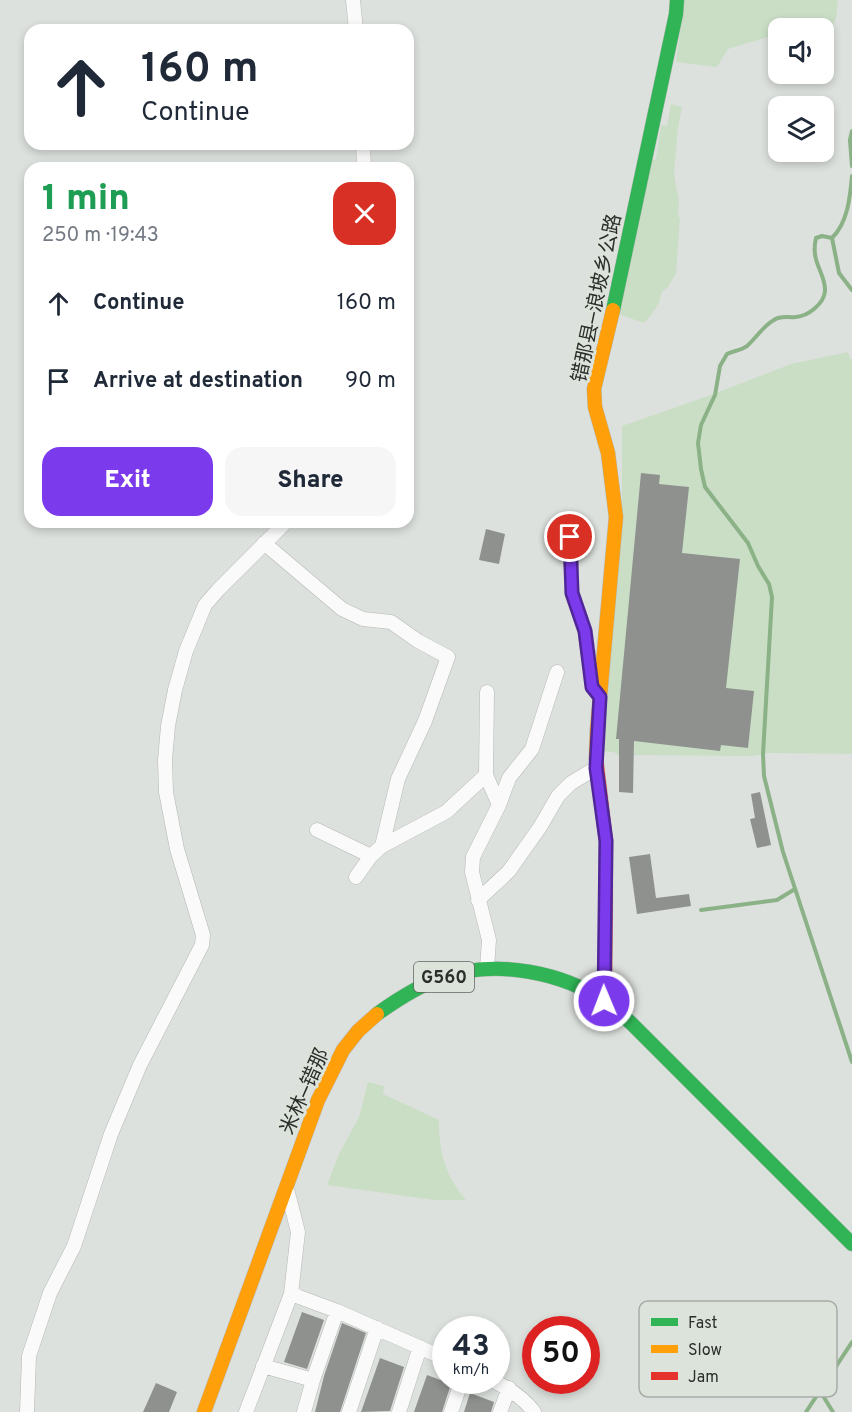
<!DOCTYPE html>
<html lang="en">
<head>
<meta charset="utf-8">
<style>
	:root { --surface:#fff; --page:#f6f6f7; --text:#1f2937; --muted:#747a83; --accent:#7c3aed }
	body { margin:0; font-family:Overpass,"Noto Sans SC",sans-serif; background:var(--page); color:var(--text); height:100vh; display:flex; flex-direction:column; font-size:22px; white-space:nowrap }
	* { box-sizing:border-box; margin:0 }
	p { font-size:20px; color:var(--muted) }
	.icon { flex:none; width:33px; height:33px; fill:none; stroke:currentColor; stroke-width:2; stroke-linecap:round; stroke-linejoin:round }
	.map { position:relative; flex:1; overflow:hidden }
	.side { position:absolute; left:24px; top:162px; width:390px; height:366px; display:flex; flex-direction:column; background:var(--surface); border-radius:18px; box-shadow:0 3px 9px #0003 }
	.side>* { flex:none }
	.guide { position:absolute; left:24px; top:24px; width:390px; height:126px; border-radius:18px; box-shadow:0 3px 9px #0003; background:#fff; color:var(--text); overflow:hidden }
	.buttons { position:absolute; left:768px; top:18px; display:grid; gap:12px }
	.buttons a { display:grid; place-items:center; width:66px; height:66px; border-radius:12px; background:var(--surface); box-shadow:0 3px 9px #0003; font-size:30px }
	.speed { position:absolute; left:432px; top:1316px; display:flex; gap:12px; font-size:30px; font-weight:700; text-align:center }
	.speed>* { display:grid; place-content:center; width:78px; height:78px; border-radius:50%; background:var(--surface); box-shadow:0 3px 9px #0003; line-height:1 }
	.speed small { font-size:15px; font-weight:400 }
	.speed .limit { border:9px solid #d22; background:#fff; color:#111 }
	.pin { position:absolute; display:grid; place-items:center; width:51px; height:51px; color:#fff; margin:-26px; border:3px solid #fff; border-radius:50%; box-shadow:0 2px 6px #0007 }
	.me { position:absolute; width:66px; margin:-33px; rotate:359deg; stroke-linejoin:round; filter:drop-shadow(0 0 4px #0008) }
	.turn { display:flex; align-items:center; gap:21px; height:126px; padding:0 18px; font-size:27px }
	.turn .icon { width:78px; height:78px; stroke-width:2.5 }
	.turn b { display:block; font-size:42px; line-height:51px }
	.round { display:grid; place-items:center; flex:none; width:63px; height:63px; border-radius:18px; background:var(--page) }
	.overview { display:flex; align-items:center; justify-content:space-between; height:102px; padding:0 18px }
	h1 { font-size:36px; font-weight:800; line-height:45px; color:#1e9e55 }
	.primary-button { display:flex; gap:12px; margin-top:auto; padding:12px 18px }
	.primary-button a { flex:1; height:69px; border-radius:18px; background:var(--accent); color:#fff; font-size:24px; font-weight:800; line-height:69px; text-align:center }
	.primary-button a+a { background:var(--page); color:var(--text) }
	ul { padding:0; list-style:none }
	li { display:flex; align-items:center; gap:18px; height:78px; padding:0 18px }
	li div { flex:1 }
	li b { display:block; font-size:22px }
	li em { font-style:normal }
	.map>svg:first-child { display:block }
</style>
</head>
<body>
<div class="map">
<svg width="852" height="1412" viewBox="0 0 852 1412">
	<rect width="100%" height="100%" fill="#dde1dd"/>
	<path fill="#cadec6" d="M684,0H838L836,18L831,30L805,28H778V34L728,49L717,67L676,62Z
		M671,104L682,107L678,128L674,174L679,201L678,215L680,219L676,274L668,287L661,293C660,306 652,314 644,323L618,314L652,160L656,159L661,125L667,126Z
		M848,352L850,359H852V754L769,753L753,756L619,755L613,752L602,751L622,518V426L708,396L791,364Z
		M368,1082L384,1086L383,1094L439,1120C439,1153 445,1175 466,1200H434L327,1185L339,1154L359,1117Z"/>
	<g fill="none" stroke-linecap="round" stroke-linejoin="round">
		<path stroke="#8bb186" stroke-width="4" d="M852,131L850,140L852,166
			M852,176C850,197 848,222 832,238L839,273L852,290
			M832,238L822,236L816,238C810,263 826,273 825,291C824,304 808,316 796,317C788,318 781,315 774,320C763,326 757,337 747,346C742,350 733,351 727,354L720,366L715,395L701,425L698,443L701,469L705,487L748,543L758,566L769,584L772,597L763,754L764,776L783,852L852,1062
			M701,910L777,900L795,889
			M820,1391L833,1412
			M806,1412L852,1342"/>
	</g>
	<path fill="#8e918e" d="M641,473L660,475L659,484L689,487L682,553L740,559L726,688L754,691L748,748L721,745L720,751L634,741L633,793L619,792V739H616Z
		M486,529L505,534L499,564L479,560Z
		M760,792L771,845L757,848L750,819L755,818L751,794Z
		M650,854L656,898L689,894L691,906L637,914L629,857Z
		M302,1312L324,1320L307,1369L284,1362Z
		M342,1323L366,1333L340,1412H315L324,1376Z
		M380,1358L404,1367L390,1411L361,1412Z
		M427,1375L451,1384L442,1412H414Z
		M156,1383L177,1392L169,1412H143Z
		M470,1393L494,1402L491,1412H464Z"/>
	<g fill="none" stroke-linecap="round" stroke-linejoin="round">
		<defs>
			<path id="street" d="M353,0L356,30
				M363,144L364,168
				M570,537L572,593L585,631L593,687L599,696
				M264,543L342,609L363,619L391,622L418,641L448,657L425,721L398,779L382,846
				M487,692L486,775L499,805
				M317,830L371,856
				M356,877L371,856L382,846L446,812L486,775
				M478,900L509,871L540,827L558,796L571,783L596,768
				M487,968L489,940L472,872L473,857L499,805L509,778L532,749L557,672
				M291,1294L337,1311L446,1359
				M263,1366L313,1380
				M492,1380C508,1388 523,1397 534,1412
				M27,1412L29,1356L50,1293L74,1246L111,1134L140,1065L202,945L203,935L177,849L166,792L165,760L168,726L175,690L186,651L205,605L218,590L286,522
				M246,1412L291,1294L298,1232L288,1193
				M304,1412L313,1380L337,1311
				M349,1412L377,1328
				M399,1412L420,1347
				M451,1412L462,1380
				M500,1412L509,1388"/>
			<path id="fast" d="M613,310L676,14L677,0
				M377,1014C398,999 421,984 446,976C498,960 562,972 606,1002C615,1008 623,1016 631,1023L852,1244"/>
			<path id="slow" d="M596,758L597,730L616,517L608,453L595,407L594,389L613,310
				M204,1412L318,1100L343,1050L358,1031L377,1014"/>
			<path id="jam" d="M596,758L606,841L605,1001"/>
		</defs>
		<use href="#street" stroke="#b5b8b4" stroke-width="15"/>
		<use href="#fast" stroke="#b5b8b4" stroke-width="15"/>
		<use href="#slow" stroke="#b5b8b4" stroke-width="15"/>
		<use href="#jam" stroke="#b5b8b4" stroke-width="15"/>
		<use href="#street" stroke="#fafafa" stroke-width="14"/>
		<use href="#fast" stroke="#30b455" stroke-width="14"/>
		<use href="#slow" stroke="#ff9f0a" stroke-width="14"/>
		<use href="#jam" stroke="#e5322d" stroke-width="14"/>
	</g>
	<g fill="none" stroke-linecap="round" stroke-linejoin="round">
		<defs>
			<path id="route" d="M570,537L572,593L585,631L592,687L600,697L596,768L606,841L604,1001"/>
		</defs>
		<use href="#route" stroke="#51269a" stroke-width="15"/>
		<use href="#route" stroke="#7c3aed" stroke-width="10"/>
	</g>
	<g text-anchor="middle" stroke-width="6" stroke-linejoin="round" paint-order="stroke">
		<rect fill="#dce3db" stroke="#616460" stroke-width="1.5" x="414" y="962" width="60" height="30" rx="4.5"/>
		<g font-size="18" font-weight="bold" fill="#2c2e2c">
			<text x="444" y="983">G560</text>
		</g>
		<g font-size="20" fill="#2c2e2c" stroke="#dce3db">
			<text transform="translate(596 298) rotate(-78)" y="7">错那县—浪坡乡公路</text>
			<text transform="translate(304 1091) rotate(-66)" y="7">米林—错那</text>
		</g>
	</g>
	<rect x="639" y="1301" width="198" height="96" rx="9" fill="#dce3db" stroke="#a7ada6" stroke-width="1.5"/>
	<rect x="651" y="1318" width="27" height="8" fill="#30b455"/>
	<rect x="651" y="1345" width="27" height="8" fill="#ff9f0a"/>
	<rect x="651" y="1372" width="27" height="8" fill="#e5322d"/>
	<g font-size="16" fill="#2c2e2c">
		<text x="688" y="1328">Fast</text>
		<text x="688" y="1355">Slow</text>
		<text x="688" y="1382">Jam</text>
	</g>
</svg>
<div class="buttons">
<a><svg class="icon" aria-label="sound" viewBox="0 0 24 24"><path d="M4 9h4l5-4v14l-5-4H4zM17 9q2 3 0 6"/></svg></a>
<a><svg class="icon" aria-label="layers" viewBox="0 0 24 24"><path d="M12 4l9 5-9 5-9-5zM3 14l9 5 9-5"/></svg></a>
</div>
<div class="speed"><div>43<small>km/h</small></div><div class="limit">50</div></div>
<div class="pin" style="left:570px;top:537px;background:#d93025"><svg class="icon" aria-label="arrive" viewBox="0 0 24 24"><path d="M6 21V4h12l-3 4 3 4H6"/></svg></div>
<svg class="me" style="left:604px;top:1001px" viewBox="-20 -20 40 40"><circle r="17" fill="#7c3aed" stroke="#fff" stroke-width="3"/><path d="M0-11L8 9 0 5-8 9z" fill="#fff"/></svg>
<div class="guide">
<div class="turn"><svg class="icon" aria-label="ahead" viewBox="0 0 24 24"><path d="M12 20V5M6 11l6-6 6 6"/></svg><div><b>160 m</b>Continue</div></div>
</div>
<section class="side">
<div class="overview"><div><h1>1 min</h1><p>250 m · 19:43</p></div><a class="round" style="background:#d93025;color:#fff"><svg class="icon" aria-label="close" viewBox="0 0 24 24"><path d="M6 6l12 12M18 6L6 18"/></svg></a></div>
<ul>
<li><svg class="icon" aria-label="ahead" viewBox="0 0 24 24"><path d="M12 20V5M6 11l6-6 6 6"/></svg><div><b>Continue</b></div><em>160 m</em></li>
<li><svg class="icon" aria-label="arrive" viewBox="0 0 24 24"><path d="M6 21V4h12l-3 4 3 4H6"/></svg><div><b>Arrive at destination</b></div><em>90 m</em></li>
</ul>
<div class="primary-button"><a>Exit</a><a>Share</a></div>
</section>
</div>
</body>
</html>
